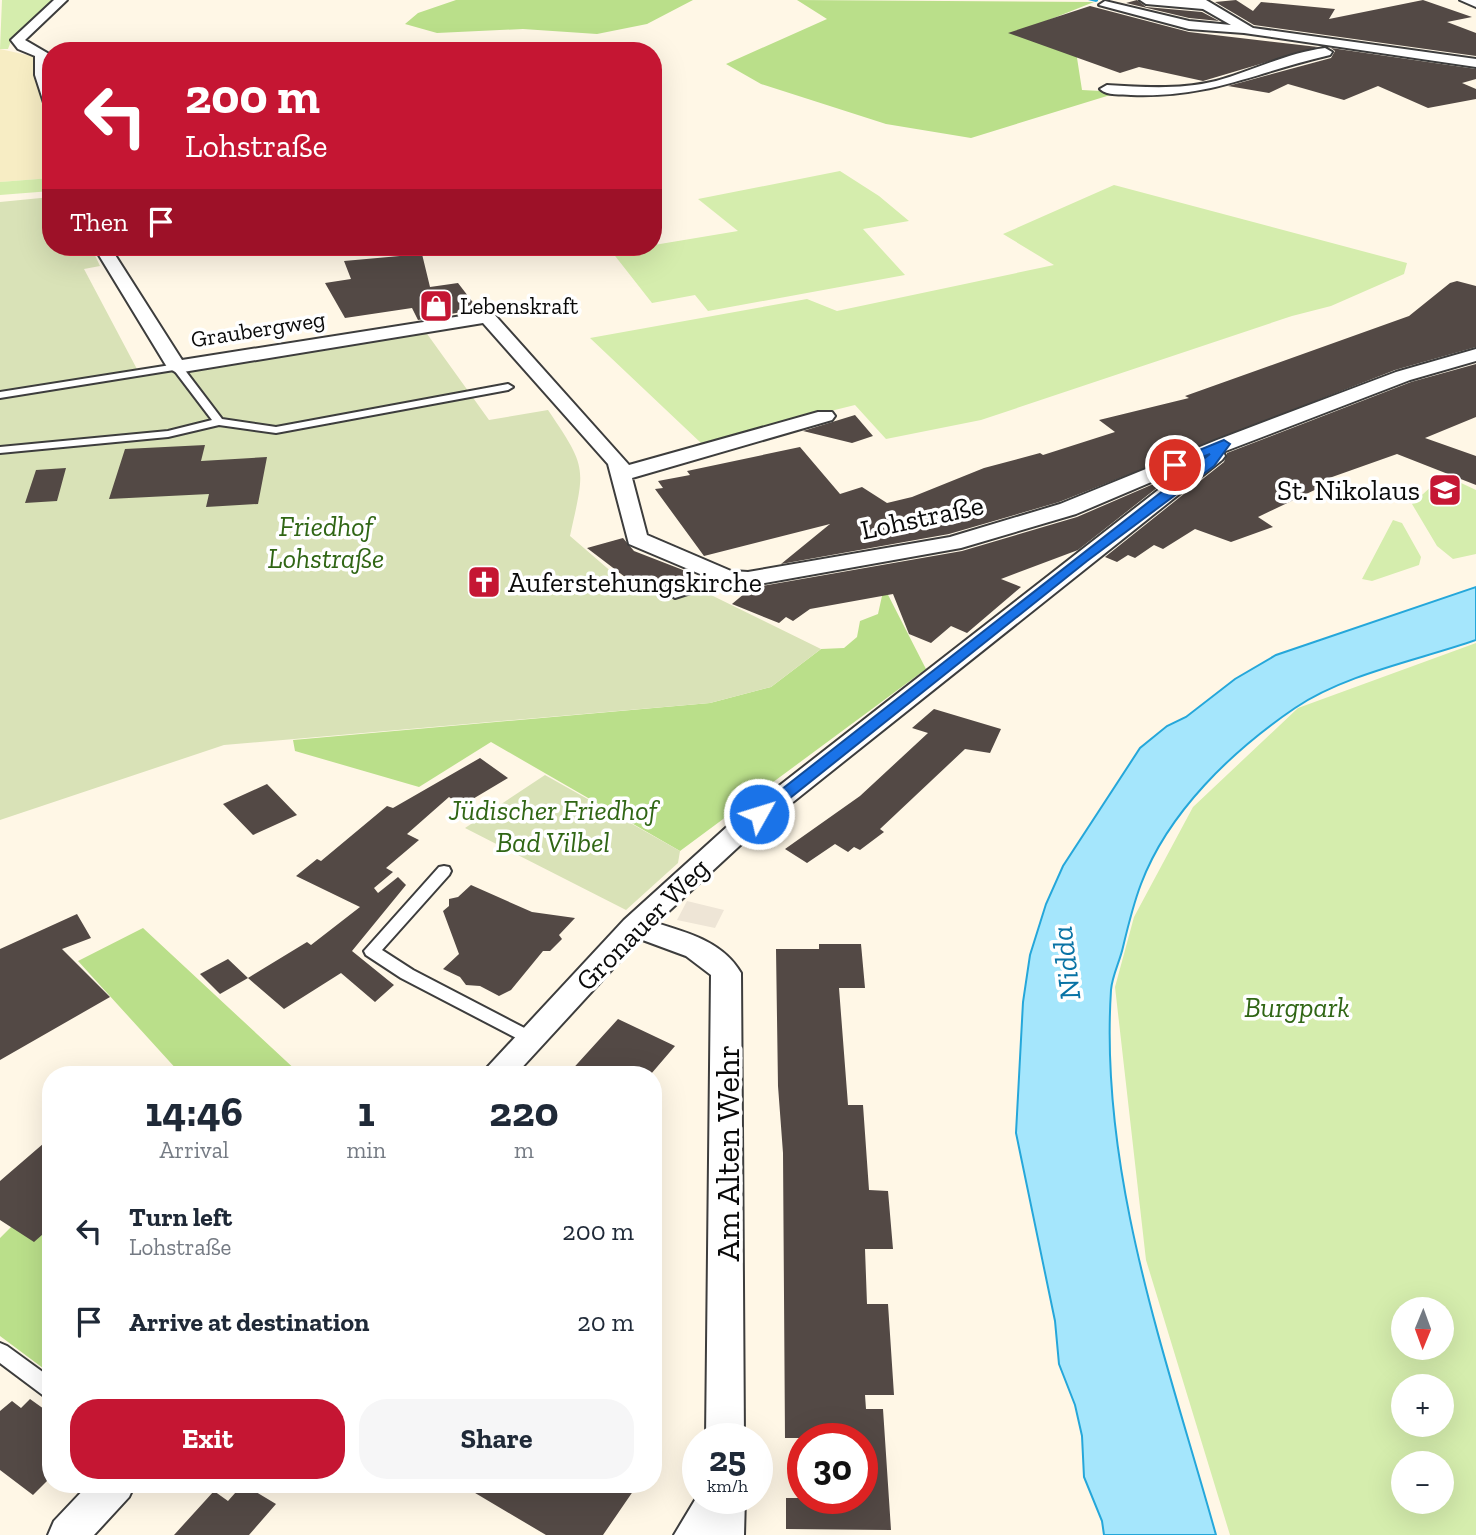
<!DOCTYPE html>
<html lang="en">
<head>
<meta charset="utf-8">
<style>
	:root { --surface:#fff; --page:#f6f6f7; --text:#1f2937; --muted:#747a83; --accent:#c51633 }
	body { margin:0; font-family:"Zilla Slab",serif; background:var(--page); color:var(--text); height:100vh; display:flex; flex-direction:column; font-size:26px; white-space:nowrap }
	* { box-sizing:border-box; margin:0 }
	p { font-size:23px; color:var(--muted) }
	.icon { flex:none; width:38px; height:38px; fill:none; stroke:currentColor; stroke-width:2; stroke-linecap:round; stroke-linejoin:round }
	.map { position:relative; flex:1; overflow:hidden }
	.drawer { position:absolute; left:42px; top:1066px; width:620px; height:427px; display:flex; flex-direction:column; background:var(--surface); border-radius:28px; box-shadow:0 7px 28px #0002 }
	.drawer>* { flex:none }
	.hud { position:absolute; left:42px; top:42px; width:620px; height:214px; border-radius:28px; box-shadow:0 7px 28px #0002; background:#c51633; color:#fff; overflow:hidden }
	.needle { width:46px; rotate:181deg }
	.tools { position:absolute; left:1391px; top:1297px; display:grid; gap:14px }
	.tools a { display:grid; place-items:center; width:63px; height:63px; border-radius:50%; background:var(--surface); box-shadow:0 7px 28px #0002; font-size:35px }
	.speed { position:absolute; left:682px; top:1423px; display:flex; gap:14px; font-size:35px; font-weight:700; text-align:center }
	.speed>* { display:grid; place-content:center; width:91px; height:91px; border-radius:50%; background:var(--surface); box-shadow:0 7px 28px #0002; line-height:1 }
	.speed small { font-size:18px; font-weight:400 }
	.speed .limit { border:10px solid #d22; background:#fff; color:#111 }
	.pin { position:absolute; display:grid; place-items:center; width:60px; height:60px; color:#fff; margin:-30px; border:4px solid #fff; border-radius:50%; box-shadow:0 2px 7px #0007 }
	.me { position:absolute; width:77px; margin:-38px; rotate:51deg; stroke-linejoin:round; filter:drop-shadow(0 0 5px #0008) }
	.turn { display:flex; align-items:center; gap:24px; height:147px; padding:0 28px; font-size:32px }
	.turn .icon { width:91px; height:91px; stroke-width:2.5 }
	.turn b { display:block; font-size:49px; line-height:60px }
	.then { display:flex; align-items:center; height:66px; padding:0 28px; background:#0003; gap:14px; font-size:26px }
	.eta { display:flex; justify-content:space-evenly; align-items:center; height:119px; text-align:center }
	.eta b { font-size:42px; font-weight:700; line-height:49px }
	.cta { display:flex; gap:14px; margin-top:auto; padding:14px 28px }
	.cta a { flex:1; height:80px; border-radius:28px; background:var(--accent); color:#fff; font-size:28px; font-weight:700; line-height:80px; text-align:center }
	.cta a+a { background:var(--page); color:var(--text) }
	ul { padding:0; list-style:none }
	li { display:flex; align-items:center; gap:21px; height:91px; padding:0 28px }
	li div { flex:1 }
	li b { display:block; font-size:26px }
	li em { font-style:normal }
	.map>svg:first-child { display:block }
</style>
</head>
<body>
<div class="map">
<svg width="1476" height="1535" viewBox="0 0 1476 1535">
	<rect width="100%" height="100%" fill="#fff7e6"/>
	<path fill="#f7edc4" d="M0,49L36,57L37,76L51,125V178L0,182Z"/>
	<path fill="#d5edad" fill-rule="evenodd" d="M2,0H53L11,41L8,49H0Z
		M840,171L879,196L909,221L863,229L905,275L708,311L695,295L652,303L612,252L738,231L698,199Z
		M51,178V191L0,195V182Z
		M1114,185L1407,263L1404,274L1331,306L1292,316L981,420L886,439L855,405L701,443L590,338L807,299L837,311L1054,265L1003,234Z
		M1444,475L1476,490V554L1453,559L1437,546L1412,504Z
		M1393,520L1402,523L1421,557L1419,565L1372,581L1362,579Z
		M1476,643V1535H1230L1146,1260L1115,987L1134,917L1193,807L1298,708ZM1404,1309H1442V1348H1404ZM1404,1386H1442V1424H1404ZM1404,1463H1442V1502H1404Z"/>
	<path fill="#badf8a" d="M456,0H693L647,24L597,34L523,29L437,33L405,24L418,13Z
		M797,0L1094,2L1021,31L1075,45L1082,90L1120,92L971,138L886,124L761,84L726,64L827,19Z
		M884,587L926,669L680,851L491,742L419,787L295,751L293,740L710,703L771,687L821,649L844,648L857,637L860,621L878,614Z
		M143,928L300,1074H176L179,1072L78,961Z
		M11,1227H51V1374L0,1336V1238Z"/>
	<path fill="#d9e2b7" d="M51,197V247H91L100,266L84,269L138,371L425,331L489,420L548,410C588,469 585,467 570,536L614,574L621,593L711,595L821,649L771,687L710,703L224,745L0,820V202Z
		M545,775L680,851L678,863L626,910L465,828Z"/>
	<path fill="#eee5d6" d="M687,901L724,910L715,928L677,920Z"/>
	<path fill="#a5e6fc" stroke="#25a7da" stroke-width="2" d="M1476,587V640C1419,660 1345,674 1295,708C1233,750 1168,812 1141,884C1133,905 1128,926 1123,947C1120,961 1112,976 1111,990C1099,1176 1167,1359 1216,1535H1104L1102,1521L1084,1477L1082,1436L1075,1405L1059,1364L1055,1321L1016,1133L1023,1002L1030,955L1046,904L1063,866L1140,748L1167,726L1186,717L1235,679L1276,655Z"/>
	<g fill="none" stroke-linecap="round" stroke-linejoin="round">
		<path fill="#25a7da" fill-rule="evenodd" d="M1088,0H1098V1L1096,2Z"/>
	</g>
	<path fill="#534945" d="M1137,0L1146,7L1202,12L1219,21L1189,18L1126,3Z
		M1236,0L1253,11L1261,2L1335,9L1329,19L1423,0L1472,17L1447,22L1476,33V56L1254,25L1215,2Z
		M1090,6L1189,32L1318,47L1203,81L1139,67L1120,73L1008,33Z
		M1331,48L1476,69V79L1462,83L1476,89V99L1428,108L1378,86L1344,100L1288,84L1269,93L1228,86L1331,58L1335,51Z
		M422,254L430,287L458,283L478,309L418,320L412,308L345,318L325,283L351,279L344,261Z
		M1457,281L1476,286V347L1395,370L1059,502L949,534L781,564L830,524L704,556L655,489L663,488L658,481L690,475L687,471L800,447L840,494L862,487L887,503L912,497L984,468L1040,453L1043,455L1115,432L1099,420L1189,398L1185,396L1409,316L1450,283Z
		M1476,364V417L1425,438L1476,456V485L1397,454L1318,482L1323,486L1258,517L1273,527L1231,542L1195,529L1163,549L1154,545L1135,558L1128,555L1117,562L1105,557L1224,462L1227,453L1411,382Z
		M855,415L873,436L852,443L803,431Z
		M205,445L201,461L267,457L258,504L206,507L209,494L109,499L125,449Z
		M66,468L57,501L25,503L36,470Z
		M1172,476L1078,550L1001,579L1021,587L967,633L951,626L931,643L909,634L893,594L810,609L793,621L786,617L779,623L732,604L751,588L962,551L1077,517Z
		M623,538L634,551L683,570L696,580L670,589L667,594L646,593L587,548Z
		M934,709L1001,729L990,753L965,749L880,829L884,832L860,850L854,847L848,852L835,844L807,863L785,849L860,796L928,733L912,728Z
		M480,758L508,778L461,806L449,797L407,834L419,840L386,868L393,872L374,888L378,893L398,877L406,885L352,951L394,985L375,1002L341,973L284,1009L248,978L307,942L311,945L360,907L296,876L317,859L321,861L387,806L393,808Z
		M267,784L297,815L253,835L223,804Z
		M471,885L532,912L575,918L559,935L562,939L550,951H543L511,990L499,996L480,986L466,985L460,977L443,969L459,954L443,911L449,906V899L458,897Z
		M77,914L91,938L62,949L110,997L0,1060V949Z
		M819,944H861L865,988H839L848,1105H863L869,1190L888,1191L893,1249H865L867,1304H888L894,1395H865L866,1409H883L891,1530L786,1529V1498H863V1438H785L783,1153L778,1086L776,949H819Z
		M228,959L248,978L220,994L200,974Z
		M618,1019L675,1046L651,1074H568Z
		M51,1137V1227L34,1242L0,1220V1181Z
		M30,1399L51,1414V1477L33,1495L0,1470V1411L12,1401L21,1408Z
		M243,1484L276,1504L249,1535H174L214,1491L228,1501Z
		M460,1484H638L603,1535H546Z"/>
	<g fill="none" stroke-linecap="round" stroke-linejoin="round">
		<defs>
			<path id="service" d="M177,364L181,365L222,419L276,427L508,384L513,387L508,390L276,433L219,425L168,437L0,453V447L168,431L212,420L174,370L0,398V392Z
				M727,573L731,574L733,577L731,580L675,598L669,594L671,591Z
				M444,866L449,867L451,871L449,875L382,950L413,970L536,1034L538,1038L536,1042L530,1044L524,1042L401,978L366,955L364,951L439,867Z
				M0,1343L7,1346L51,1378V1399L44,1396L0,1363Z"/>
			<path id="minor" d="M54,0H67L25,40L49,54L51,107L44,103L35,75V56L18,49L11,40Z
				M1140,0H1206L1253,28L1476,59V67L1244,33L1189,29L1099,5L1105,1L1189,21L1231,25L1203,9L1146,4Z
				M1460,0H1476V7Z
				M1325,48L1332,52L1330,55C1256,72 1210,98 1131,95C1121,94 1107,96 1100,89L1107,85C1143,87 1180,90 1216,81C1253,71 1286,53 1325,48Z
				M94,247H110L182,360L487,312L493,313L629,465L818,412H832L835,416L832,420L632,478L647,535L731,571L748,572L950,537L1060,504L1217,440L1396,372L1476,349V361L1410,380L1223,452L1225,456L1222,460L749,837L656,923C689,933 723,942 741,973L744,1438H706L711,975L686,956L640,939L516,1074H481L624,920L729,825L1189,466L1076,514L961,548L748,586L719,582L629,544L608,464L483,323L177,373L167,367Z
				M89,1484H135L129,1497L94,1535H48L54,1521Z
				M698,1495V1498H745L744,1535H674Z"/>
		</defs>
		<use href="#service" stroke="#3d3d3d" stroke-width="4"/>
		<use href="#minor" stroke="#3d3d3d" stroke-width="4"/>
		<use href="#service" fill="#fff" fill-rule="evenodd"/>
		<use href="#minor" fill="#fff" fill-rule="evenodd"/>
	</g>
	<path fill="#1a73e8" stroke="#114b97" stroke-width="2" d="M1224,440L1230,444L1214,466L1087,561L765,818H754V811L1210,454L1175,468L1168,465L1170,462Z"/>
	<defs>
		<symbol id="shop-square" viewBox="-11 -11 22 22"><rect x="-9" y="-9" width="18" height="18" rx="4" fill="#c51633" stroke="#fff"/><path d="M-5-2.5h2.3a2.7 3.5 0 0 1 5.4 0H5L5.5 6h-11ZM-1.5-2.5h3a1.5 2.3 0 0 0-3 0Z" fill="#fff"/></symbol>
		<symbol id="school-square" viewBox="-11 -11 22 22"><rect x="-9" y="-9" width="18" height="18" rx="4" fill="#c51633" stroke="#fff"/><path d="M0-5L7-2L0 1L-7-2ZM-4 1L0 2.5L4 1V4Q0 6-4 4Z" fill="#fff"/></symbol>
		<symbol id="church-square" viewBox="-11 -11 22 22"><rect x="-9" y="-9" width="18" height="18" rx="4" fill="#c51633" stroke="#fff"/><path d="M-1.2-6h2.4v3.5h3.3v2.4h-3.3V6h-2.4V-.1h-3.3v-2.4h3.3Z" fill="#fff"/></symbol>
	</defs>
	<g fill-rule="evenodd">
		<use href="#shop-square" x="417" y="287" width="38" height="38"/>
		<use href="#school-square" x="1426" y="471" width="38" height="38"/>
		<use href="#church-square" x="465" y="563" width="38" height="38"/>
	</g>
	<g text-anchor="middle" stroke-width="7" stroke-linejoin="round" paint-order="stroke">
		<g font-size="23" fill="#0a0a0a" stroke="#fff" text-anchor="start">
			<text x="460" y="314">Lebenskraft</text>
		</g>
		<g font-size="23" fill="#0a0a0a" stroke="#fff">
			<text transform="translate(258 329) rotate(-9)" y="8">Graubergweg</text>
		</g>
		<g font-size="28" fill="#0a0a0a" stroke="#fff" text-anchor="end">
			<text x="1420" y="500">St. Nikolaus</text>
			<text x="508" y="592" text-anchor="start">Auferstehungskirche</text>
		</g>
		<g font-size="28" fill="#0a0a0a" stroke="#fff">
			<text transform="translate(922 517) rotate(-12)" y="10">Lohstraße</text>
			<text transform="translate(642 924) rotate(-45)" y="10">Gronauer Weg</text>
		</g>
		<g font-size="28" font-style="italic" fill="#306615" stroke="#fff">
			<text x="326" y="536">Friedhof<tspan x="326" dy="32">Lohstraße</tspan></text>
			<text x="553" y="820">Jüdischer Friedhof<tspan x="553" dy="32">Bad Vilbel</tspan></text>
			<text x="1297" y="1017">Burgpark</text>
		</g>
		<g font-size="30" font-style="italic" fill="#0973a5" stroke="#fff">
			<text transform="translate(1066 963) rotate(-97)" y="10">Nidda</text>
		</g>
		<g font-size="33" fill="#0a0a0a" stroke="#fff">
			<text transform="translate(727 1153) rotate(-90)" y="12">Am Alten Wehr</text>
		</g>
	</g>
</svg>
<div class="tools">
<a><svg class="needle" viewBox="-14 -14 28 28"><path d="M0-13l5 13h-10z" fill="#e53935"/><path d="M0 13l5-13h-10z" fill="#747a83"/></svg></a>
<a>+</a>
<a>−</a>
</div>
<div class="speed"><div>25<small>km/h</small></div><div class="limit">30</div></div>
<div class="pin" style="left:1175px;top:465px;background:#d93025"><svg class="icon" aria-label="arrive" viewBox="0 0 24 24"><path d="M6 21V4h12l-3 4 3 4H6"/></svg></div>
<svg class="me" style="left:759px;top:814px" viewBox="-20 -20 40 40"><circle r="17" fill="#1a73e8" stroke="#fff" stroke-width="3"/><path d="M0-11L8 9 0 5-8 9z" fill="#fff"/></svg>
<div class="hud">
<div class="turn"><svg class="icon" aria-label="left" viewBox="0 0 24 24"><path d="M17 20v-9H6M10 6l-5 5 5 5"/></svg><div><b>200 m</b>Lohstraße</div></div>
<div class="then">Then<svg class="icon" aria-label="arrive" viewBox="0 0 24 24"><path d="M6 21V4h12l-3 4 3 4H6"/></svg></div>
</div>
<section class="drawer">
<div class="eta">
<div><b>14:46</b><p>Arrival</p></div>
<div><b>1</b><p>min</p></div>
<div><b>220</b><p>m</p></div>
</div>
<ul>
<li><svg class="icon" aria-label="left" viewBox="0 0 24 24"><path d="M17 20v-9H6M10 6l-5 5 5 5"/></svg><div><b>Turn left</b><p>Lohstraße</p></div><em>200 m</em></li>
<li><svg class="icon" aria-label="arrive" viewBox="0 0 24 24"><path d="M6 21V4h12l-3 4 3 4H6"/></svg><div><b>Arrive at destination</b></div><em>20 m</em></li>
</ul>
<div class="cta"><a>Exit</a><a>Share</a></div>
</section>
</div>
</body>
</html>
